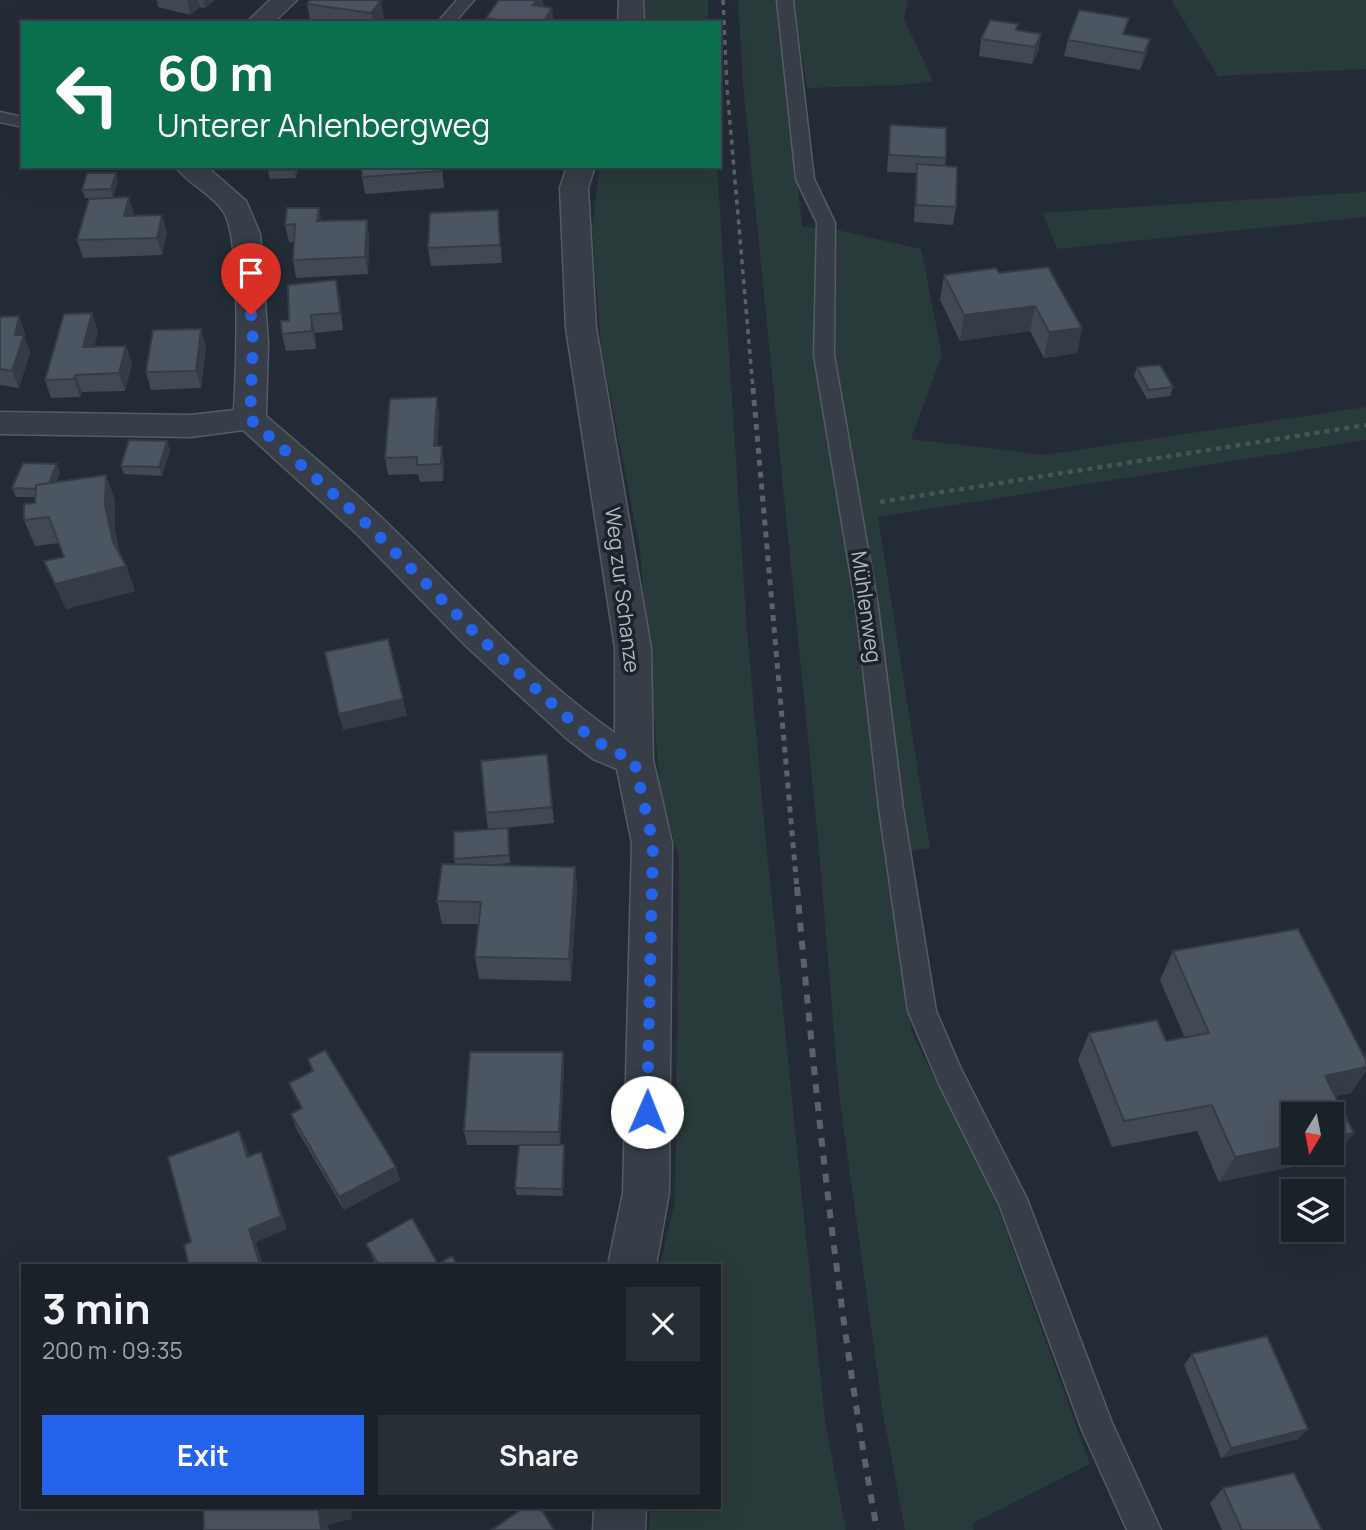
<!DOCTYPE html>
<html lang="en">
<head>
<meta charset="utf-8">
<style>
	:root { --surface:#1a2128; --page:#272e34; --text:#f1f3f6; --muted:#9fa3a8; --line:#383e45; --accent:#2563eb }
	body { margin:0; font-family:Manrope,sans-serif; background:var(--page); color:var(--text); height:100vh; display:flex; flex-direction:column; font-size:26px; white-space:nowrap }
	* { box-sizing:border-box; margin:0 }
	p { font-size:23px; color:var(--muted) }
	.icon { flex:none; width:38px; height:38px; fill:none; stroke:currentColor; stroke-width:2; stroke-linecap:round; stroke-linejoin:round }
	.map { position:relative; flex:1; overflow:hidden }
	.side { position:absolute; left:21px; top:1264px; width:700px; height:245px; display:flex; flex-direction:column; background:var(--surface); border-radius:0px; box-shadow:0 7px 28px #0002,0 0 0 2px var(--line) }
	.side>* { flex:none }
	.hud { position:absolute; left:21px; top:21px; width:700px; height:147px; border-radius:0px; box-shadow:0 7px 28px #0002,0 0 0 2px var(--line); background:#0b6e4f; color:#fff; overflow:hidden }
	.needle { width:46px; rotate:190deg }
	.fabs { position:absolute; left:1281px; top:1102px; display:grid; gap:14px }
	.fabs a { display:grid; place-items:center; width:63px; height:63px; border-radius:0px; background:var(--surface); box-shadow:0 7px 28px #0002,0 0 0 2px var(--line); font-size:35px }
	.pin { position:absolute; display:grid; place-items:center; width:60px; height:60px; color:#fff; margin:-72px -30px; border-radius:50% 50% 50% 0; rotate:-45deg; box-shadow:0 0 7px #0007 }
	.pin .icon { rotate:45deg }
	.me { position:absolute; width:77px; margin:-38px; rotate:1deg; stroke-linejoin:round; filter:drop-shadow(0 0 5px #0008) }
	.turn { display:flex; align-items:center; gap:24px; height:147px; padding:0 21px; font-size:32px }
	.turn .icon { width:91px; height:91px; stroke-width:2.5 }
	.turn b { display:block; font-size:49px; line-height:60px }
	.round { display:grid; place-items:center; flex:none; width:74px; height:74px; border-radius:0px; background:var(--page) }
	.head { display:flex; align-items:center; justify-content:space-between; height:119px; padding:0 21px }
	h1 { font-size:42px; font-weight:700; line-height:52px }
	.action { display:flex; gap:14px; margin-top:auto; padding:14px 21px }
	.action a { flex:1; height:80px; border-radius:0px; background:var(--accent); color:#fff; font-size:28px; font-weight:700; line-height:80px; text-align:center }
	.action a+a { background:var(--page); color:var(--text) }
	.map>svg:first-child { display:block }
</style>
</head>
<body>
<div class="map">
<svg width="1366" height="1530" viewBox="0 0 1366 1530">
	<rect width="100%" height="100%" fill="#232c36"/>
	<path fill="#283a39" d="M645,0H708V23H645Z
		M738,0H779L802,227L833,229L921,249L942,355L911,439L1044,455L1366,407V440L878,517L930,848L884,856L912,1033L993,1194L1090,1464L973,1523L974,1530H905L883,1414L839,1094L818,838L743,85Z
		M793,0H908L904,19L933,81L905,85L807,88Z
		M1171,0H1366V69L1218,76Z
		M600,166H717L747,631L766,843L825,1422L846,1530H649L650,1507H719V1265H660L675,1202L679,859L660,788L640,549L601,348L592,228Z
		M1366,192V217L1057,249L1043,213Z"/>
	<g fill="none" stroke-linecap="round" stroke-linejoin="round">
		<defs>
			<path id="lane" d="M457,0H474L454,23H437Z
				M777,0H793L814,179L835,223L834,355L878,607L903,808L936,1011L961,1069L1027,1199L1112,1423L1161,1530H1127L1082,1430L999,1204L939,1084L908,1011L879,808L856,607L814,355L817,223L796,179Z
				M0,112L23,117V127L0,122Z"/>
			<path id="street" d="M270,0H297L273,23H246Z
				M619,0H643L644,23H618Z
				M175,166H206L246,201L260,234L268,342L266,416C305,450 345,483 383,519C458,591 529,673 615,733V648L566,328L560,188L567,166H595L588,188L596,328L651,648L653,760L672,843L669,1193L656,1265H608L623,1193L632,843L617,769L593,759L566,738L465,645L357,534L243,430L191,437L0,434V412L191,415L234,410C236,372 242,239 223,211C211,193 188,184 175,166Z
				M594,1507H646L645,1530H593Z"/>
		</defs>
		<use href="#lane" stroke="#545c64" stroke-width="3"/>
		<use href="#street" stroke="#545c64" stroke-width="3"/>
		<path stroke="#455557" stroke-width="4.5" stroke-dasharray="5 5" stroke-linecap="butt" d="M880,502L1366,425"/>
		<use href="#lane" fill="#373e47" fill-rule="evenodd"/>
		<use href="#street" fill="#373e47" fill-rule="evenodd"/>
		<path stroke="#59626d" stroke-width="3.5" stroke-dasharray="5 5" stroke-linecap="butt" d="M723,0L727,88L753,389"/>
		<path stroke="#59626d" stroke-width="5" stroke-dasharray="6 6" stroke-linecap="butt" d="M753,388L797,889"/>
		<path stroke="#59626d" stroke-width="6" stroke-dasharray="9 9" stroke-linecap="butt" d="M797,887C816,1102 838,1317 877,1530"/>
	</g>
	<path fill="#414a54" d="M157,0H215L205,8L200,7L190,15L158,7Z
		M376,0L384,18L380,23H326L310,20L307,4Z
		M499,0H543V6L552,8L553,23H486V18Z
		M1017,30L1041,34L1038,51L1032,64L979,56L981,39Z
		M1150,39L1146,56L1140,70L1064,56L1068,40Z
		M890,125L946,158L945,166L956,207L953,225L914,222L916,173L887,172Z
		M269,166H299L296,178L270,179L268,170Z
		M361,166H442L444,188L365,194L362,177Z
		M116,173L118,181L113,198H85L82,190Z
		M498,210L502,263L431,266L428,248Z
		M134,215V216L167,232L162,255L83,258L77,240Z
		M367,220L369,237L368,274L296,278L293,260L294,242H289L285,225L321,221Z
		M999,273L1082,328L1077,353L1044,358L1030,331L960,341L940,300L944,275Z
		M336,280L340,298L343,330L315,333L316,349L286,351L282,334L289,321Z
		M0,317L25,333L24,337L30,352L19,388L0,385Z
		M98,331L94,347L126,346L132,363L125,391L82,392L80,397L51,398L45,380Z
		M206,346L201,388L151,390L146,372Z
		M1137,367L1173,387L1170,396L1147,399L1134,376Z
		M439,415L437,446L444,463L443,481L420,482L418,474L388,475L385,458Z
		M170,450L162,476L124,474L121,466Z
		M60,473L56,482L106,475L115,501V530L120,555L126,566L135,591L66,609L44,561L64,557L59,543L35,546L24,520L35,503V497H16L12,488Z
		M547,754L554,823L492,829L508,828L510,863L489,865L575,867L577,890L571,981L479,979L475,957L478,924H442L437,901L455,864L454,859L488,830L486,813Z
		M1173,951L1351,1093L1336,1096L1335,1158L1219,1182L1197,1131L1112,1147L1078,1060L1089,1033L1166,1041L1185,1038L1160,980Z
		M563,1052L564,1066L560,1145L565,1152L563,1196L517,1195L515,1188L519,1145H467L464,1131Z
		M308,1059L396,1167L400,1180L344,1210L296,1128L291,1114L301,1109L289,1083L312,1071Z
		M366,1244L438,1264L458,1265H376Z
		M1192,1354L1308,1429L1298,1439L1221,1458L1184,1365Z
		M1223,1488L1322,1530H1222L1210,1503Z"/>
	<path fill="#353c45" d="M187,0H198L200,7L190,15Z
		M203,0H215L205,8Z
		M537,0H543L544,8L533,5Z
		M381,1L384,18L380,23H373L371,13Z
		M552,8L553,23H543Z
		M1041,34L1038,51L1032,64L1035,47Z
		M1150,39L1146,56L1140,70L1144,53Z
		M295,166H299L296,178L294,170Z
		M116,173L118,181L113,198L111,189Z
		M129,197L134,215L130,234L124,216Z
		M319,208L322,225L317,221Z
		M162,215L167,232L162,255L157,238Z
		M367,220L369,237L368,274L365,257Z
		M336,280L340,298L343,330L340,313Z
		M1035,306L1030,331L960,341L964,315Z
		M92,313L98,331L89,365L83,347Z
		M311,315L315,333L316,349L312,331Z
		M19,316L25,333L24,337L30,352L19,388L12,371L15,335Z
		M1082,328L1077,353L1044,358L1049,332Z
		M201,329L206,346L201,388L196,371Z
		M126,346L132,363L125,391L119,373Z
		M75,375L82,392L80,397L74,379Z
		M437,397L439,415L436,463L434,446Z
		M167,441L170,450L162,476L159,467Z
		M442,446L444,463L443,481L441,464Z
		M57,464L60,473L50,498L47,489Z
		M106,475L115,501V530L122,567L126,566L135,591L66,609L55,584L113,542L105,505Z
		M403,699L407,716L343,730L339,714Z
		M575,867L577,890L571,981L569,959Z
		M563,1052L564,1066L560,1145L559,1132Z
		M1366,1067V1071L1351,1093L1308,1102L1325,1076Z
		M239,1131L246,1145L254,1171L247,1157Z
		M1354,1133L1335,1158L1219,1182L1235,1157L1293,1145V1153H1332V1137Z
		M564,1145L565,1152L563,1196L562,1189Z
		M261,1152L267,1166L287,1229L256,1242L263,1265H260L249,1229Z
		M396,1167L400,1180L344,1210L339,1197Z
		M1308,1429L1298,1439L1221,1458L1231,1448Z
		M339,1507H351L352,1519L328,1525L329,1530H321L319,1511Z"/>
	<path fill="#4c5662" stroke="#353c45" stroke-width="2" d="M310,0H376L381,1L371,13L307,4Z
		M499,0H537L533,5L552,8L543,23H515L486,18Z
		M1079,10L1129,18L1123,34L1150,39L1144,53L1068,40Z
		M990,20L1018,24L1016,30L1041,34L1035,47L981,39Z
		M890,125L946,128V158L889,155Z
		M917,164L957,167L956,207L916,205Z
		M269,166H295L294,170H268Z
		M361,166H442V171L362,177Z
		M87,173H116L111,189L82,190Z
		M129,197L124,216L162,215L157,238L77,240L89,199Z
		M287,208H319L317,221L367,220L365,257L293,260L295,224L285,225Z
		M498,210L500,245L428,248L430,213Z
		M1048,267L1082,328L1049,332L1035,306L964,315L944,275L996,268L999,273Z
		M336,280L340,313L311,315L312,331L282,334L281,321H289L288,285Z
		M92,313L83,347L126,346L119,373L75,375L74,379L45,380L64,314Z
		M19,316L15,335H24L12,371L0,369V317Z
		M201,329L196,371L146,372L153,330Z
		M1160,365L1173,387L1149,390L1137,367Z
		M437,397L434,446H442L441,464L417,465V457L385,458L390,399Z
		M129,440L167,441L159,467L121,466Z
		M23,463L57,464L49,483L36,485V489L12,488Z
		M106,475L105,505L113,542L126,566L55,584L44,561L64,557L49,517L24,520V504L35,503L36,485Z
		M388,639L403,699L339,714L325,652Z
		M547,754L552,807L486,813L481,761Z
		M508,828L509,855L454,859V832Z
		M442,864L575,867L569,959L475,957L481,902L437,901Z
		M1298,929L1366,1060V1067L1325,1076L1354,1133L1332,1137V1115H1293V1145L1235,1157L1212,1105L1124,1121L1089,1033L1157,1020L1166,1041L1209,1033L1173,951Z
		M325,1050L396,1167L339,1197L291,1114L302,1108L289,1083L313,1071L308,1059Z
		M470,1052H563L559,1132L464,1131Z
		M239,1131L247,1157L261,1152L281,1216L249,1229L260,1265H189L184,1245L191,1242L168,1157Z
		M519,1145H564L562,1189L515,1188Z
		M412,1218L438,1264L452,1256L458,1265H379L366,1244Z
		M1267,1336L1308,1429L1231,1448L1192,1354Z
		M1294,1473L1322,1530H1242L1223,1488Z
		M213,1507H339L319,1511L321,1530H204L203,1509Z
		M524,1507H540L554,1530H492Z"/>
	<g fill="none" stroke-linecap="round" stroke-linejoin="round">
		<path stroke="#2563eb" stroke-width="12" stroke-dasharray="0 21.6" d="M251,315L253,342L250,419L369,526L478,636L579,728L607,748L634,760L653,843L647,1112"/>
	</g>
	<g text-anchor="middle" stroke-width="7" stroke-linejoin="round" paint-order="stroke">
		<g font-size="21" fill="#b1b9c3" stroke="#1c232b">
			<text transform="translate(622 590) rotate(83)" y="7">Weg zur Schanze</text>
			<text transform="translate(866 607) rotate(82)" y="7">Mühlenweg</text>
		</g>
	</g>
</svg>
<div class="fabs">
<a><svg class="needle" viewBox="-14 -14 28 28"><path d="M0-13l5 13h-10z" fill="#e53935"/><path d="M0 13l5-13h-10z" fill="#9fa3a8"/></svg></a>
<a><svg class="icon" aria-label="layers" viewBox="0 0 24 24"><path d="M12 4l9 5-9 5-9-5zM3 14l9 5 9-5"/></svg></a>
</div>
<div class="pin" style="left:251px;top:315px;background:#d93025"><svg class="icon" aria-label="arrive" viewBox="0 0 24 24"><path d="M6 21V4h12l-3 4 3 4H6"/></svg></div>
<svg class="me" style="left:647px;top:1112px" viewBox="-20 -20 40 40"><circle r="19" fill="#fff"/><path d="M0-13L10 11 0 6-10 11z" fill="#2563eb"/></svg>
<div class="hud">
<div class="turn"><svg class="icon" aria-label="left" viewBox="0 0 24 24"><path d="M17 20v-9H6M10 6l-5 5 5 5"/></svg><div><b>60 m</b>Unterer Ahlenbergweg</div></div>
</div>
<section class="side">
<div class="head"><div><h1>3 min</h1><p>200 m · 09:35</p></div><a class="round"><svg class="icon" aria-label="close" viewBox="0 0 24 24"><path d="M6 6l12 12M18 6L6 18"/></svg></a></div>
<div class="action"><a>Exit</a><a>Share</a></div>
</section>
</div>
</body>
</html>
